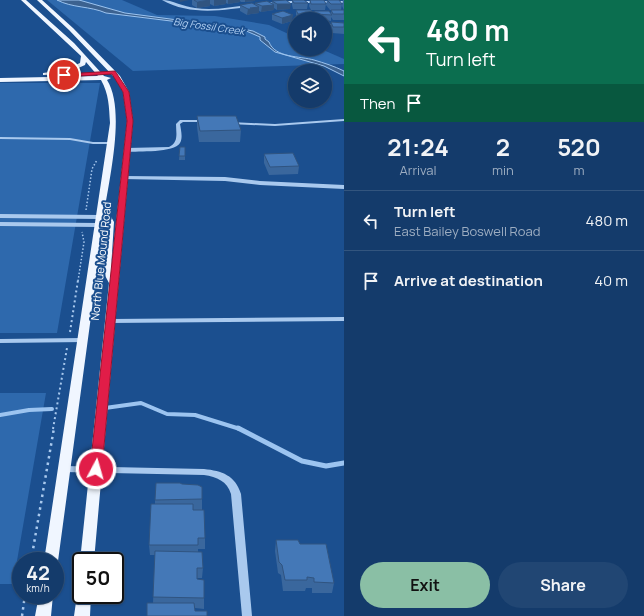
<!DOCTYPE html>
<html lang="en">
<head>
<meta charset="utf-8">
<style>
	:root { --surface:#143b6b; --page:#214673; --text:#f1f3f6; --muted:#9dadc1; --line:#33557e; --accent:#8abfa5 }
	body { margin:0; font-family:Manrope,sans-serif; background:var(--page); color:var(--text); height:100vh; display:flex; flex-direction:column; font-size:15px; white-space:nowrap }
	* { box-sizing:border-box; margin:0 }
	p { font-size:13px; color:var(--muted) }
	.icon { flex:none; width:22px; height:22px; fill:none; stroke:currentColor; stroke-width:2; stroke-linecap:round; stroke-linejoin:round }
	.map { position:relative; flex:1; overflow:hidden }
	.sheet { display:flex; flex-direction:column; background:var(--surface); width:300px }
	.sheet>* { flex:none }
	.guide { background:#0b6e4f; color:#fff; overflow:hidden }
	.buttons { position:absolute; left:288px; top:12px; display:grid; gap:8px }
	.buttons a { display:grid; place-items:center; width:44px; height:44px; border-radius:50%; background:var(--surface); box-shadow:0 1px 3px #0004,0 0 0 1px var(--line); font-size:20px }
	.speed { position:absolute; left:12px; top:552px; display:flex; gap:8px; font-size:20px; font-weight:700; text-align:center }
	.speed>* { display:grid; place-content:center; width:52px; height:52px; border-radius:50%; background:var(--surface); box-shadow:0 1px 3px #0004,0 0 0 1px var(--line); line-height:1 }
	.speed small { font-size:10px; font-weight:400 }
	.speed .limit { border:2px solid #111; border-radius:6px; background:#fff; color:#111 }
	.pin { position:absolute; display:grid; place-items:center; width:34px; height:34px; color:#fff; margin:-17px; border:2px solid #fff; border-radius:50%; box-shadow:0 1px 4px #0007 }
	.me { position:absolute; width:44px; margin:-22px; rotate:6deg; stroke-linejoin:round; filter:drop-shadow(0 0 3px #0008) }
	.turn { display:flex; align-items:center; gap:14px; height:84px; padding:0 16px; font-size:18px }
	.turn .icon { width:52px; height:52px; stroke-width:2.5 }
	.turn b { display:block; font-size:28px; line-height:34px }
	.then { display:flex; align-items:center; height:38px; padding:0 16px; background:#0003; gap:8px; font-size:15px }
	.eta { display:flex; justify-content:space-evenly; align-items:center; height:68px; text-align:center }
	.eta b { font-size:24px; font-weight:700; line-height:28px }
	.button { display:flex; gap:8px; margin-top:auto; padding:8px 16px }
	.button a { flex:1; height:46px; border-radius:24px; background:var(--accent); color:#111; font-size:16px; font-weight:700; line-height:46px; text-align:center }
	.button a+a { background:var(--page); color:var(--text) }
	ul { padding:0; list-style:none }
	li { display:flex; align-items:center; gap:12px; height:60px; padding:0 16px; border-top:1px solid var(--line) }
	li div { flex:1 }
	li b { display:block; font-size:15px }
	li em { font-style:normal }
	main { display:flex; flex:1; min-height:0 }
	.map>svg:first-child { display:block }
</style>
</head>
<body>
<main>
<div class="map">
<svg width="344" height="616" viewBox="0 0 344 616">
	<rect width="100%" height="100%" fill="#1b4f8f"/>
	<path fill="#2e69ad" d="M47,0H122L157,15L215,16L269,25L295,37V49H321L344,59V64L133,71Z
		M0,83H100L57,333H0Z
		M0,393H46L13,584H0Z"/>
	<path fill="#3c6290" stroke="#9cc4f0" d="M57,0H79L125,13L238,28L253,31L265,37V39L269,42C275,58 300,56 314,60C324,63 334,66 344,71V76L324,66L275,52L260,40V37L244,30L106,13C90,6 72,8 57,0Z"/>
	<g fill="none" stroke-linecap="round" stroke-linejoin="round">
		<path stroke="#9cc4f0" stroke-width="4" d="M105,408L141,403L167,414L195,415L240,429
			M0,415L29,410L52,409"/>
		<path stroke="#9cc4f0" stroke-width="5" d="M238,428L302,461L326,466L344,463"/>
		<path stroke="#a9c9ee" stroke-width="1.5" stroke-dasharray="1.5 2" stroke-linecap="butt" d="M86,210L92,169L97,160
			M78,281L84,242L82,232"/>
		<path stroke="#a9c9ee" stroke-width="2" stroke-dasharray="2 3" stroke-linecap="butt" d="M70,332L78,280
			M53,429L67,348"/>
		<path stroke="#a9c9ee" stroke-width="2.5" stroke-dasharray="2.5 4" stroke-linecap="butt" d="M31,561L54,428
			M22,616L25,595"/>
		<path fill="#a9c9ee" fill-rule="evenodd" d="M162,0C172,0 184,7 195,8C213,11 231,7 248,5L250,6C244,8 237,8 231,9C208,12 183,12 162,0Z
			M283,1H344V3H283L262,5L260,4Z
			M325,24H344V26H325Z
			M344,119V121L275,126L230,124L228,123L230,122L275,124Z
			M180,120H206L208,121L206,122H183L180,124C181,130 183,138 180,143C174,153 138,151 127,152L124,150L127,148L169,147C179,142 176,133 176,124Z
			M0,137L70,138L93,142H111L113,143L111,144H93L70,140L0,139Z
			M125,176L225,177L260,181L344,185V189L260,185L225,181L123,179L122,178Z
			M0,214L100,215L103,217L100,219L0,218Z
			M0,222L98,223L101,225L98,227L0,226Z
			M344,317V321L110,323L106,321L110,319Z
			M82,338H85L86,340L85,342L0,343V339Z
			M64,466L204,469C222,471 235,475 241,494L252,616H242L231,494C227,481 217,477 204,475L64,472L61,471L60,469L61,467Z"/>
		<path fill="#f0f6ff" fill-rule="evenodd" d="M21,0H26L74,43L104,76L111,78L107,80C126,110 109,179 104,214L110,215L114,222L111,269L127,121L123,92L115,78L69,30L37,0H42L73,28L120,76L129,92L133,121L94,561H81V563L80,561L109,283L101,268L106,222L104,220L58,561L55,566V561H44L110,123C109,107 109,94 101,80L0,82V78L98,76L86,62L85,65L65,74L43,75V73L64,70L80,63L81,56Z
			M79,590H81V595H91L90,616H74L77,595Z
			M39,595H53L51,616H35Z"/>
	</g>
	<path fill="#3a679d" d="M192,0H255V1L245,2H241L240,1V2L228,4L226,3V4L214,6L210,4V6L197,8L192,5Z
		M292,0L308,3L307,9H293L292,5Z
		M310,0L326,4L325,10H311L309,6Z
		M327,0L342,4L341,10H344L342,6L343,0H344V20H333L331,17V21L325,20V19H314L313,16L314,11L331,13V10H330L326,5Z
		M272,1L290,9L277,10L274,8V10L261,12L259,11V13L251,14L247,15L240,11V5H255V3L272,4Z
		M296,10L313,14V19H297L296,16Z
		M272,14L292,21L282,24L272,20Z
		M331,22L344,23V34L332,33V32L331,36L325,37V26L330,28Z
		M197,116L241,130L240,142H199L197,127Z
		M180,147H185V160H179Z
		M264,154L299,166L298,174L269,175L264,163Z
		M182,484L202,487V510L205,538V549H198V552L203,568L202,578H197L204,598V609L195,608V611L207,616L153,603L155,555H150L149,545L155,504V500Z
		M276,540L300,544L334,583L332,593H312V588H306L305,591H283L281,575L278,573L275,551Z"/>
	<path fill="#305480" d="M180,0H189L180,2Z
		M210,0V6L197,8V2Z
		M214,0H226V4L214,6Z
		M228,0H240V2L228,4Z
		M245,0H255V1L245,2Z
		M277,4H291L290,9L277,10Z
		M274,5V10L261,12L262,6Z
		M259,7V13L251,14L247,15L248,9L250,8Z
		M293,15L292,21L282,24V18Z
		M332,29L331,36L325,37V30Z"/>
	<path fill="#4478b7" stroke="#305480" d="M194,0H210L197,2Z
		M286,0L291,4H277L272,1Z
		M292,0H304L308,3H294Z
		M310,0H324L326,4H311Z
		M327,0H339L342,4H331Z
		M267,1L274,5L262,6L255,3Z
		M252,3L259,7L250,8L252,9H248L240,5Z
		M296,10H311L313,14H298Z
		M331,10H344V14H333Z
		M283,11L293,15L282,18L272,14Z
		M314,11H329L332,15L315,14Z
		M331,22L344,23V27H333Z
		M325,26L332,29L325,30Z
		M197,116H236L241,130L200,131Z
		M180,147H185V156H179Z
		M293,153L299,166L270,167L264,154Z
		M156,483H180L182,484L198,485L202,487V499L155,500Z
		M151,504H193V510H204L205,538H198V545H149Z
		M276,540H298L300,544H326L334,583L314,582V578L307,577V580H285L282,565L279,562Z
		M155,551L202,552L203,568H197V579L204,580V598L153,597Z
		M147,603H194L195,611H207V616H147Z"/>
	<path fill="#e11d48" stroke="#92132f" d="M115,71L129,92L133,121L102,469L100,472L96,473L92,472L90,469L127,121L123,92L112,74L64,77L61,75L64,74Z"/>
	<g text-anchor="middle" stroke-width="4" stroke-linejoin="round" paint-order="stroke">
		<g font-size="10" font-style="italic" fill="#b5d3f5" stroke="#1b4f8f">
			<text transform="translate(209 26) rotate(8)" y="4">Big Fossil Creek</text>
		</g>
		<g font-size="11" fill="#fff" stroke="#1b4f8f">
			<text transform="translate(101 261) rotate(-84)" y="4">North Blue Mound Road</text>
		</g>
	</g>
</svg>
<div class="buttons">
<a><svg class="icon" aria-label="sound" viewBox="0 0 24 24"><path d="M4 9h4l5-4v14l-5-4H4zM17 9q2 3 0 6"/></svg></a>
<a><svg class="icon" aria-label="layers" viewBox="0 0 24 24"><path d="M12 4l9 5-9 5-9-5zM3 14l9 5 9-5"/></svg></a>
</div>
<div class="speed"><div>42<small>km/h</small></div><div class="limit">50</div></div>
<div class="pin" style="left:64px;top:75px;background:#d93025"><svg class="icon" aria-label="arrive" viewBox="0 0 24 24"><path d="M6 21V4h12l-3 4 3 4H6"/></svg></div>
<svg class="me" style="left:96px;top:469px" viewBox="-20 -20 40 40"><circle r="17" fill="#e11d48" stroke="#fff" stroke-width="3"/><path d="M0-11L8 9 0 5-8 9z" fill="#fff"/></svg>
</div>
<section class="sheet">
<div class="guide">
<div class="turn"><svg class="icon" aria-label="left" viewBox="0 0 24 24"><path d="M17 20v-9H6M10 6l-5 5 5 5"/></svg><div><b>480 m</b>Turn left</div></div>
<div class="then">Then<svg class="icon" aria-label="arrive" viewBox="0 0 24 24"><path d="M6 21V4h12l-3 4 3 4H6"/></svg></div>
</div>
<div class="eta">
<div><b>21:24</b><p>Arrival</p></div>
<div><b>2</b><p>min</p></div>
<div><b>520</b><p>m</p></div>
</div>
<ul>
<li><svg class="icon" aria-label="left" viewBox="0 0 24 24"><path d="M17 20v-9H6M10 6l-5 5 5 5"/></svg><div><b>Turn left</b><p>East Bailey Boswell Road</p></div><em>480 m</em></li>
<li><svg class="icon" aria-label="arrive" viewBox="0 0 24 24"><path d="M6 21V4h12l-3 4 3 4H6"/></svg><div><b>Arrive at destination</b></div><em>40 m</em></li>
</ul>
<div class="button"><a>Exit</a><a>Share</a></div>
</section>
</main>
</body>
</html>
